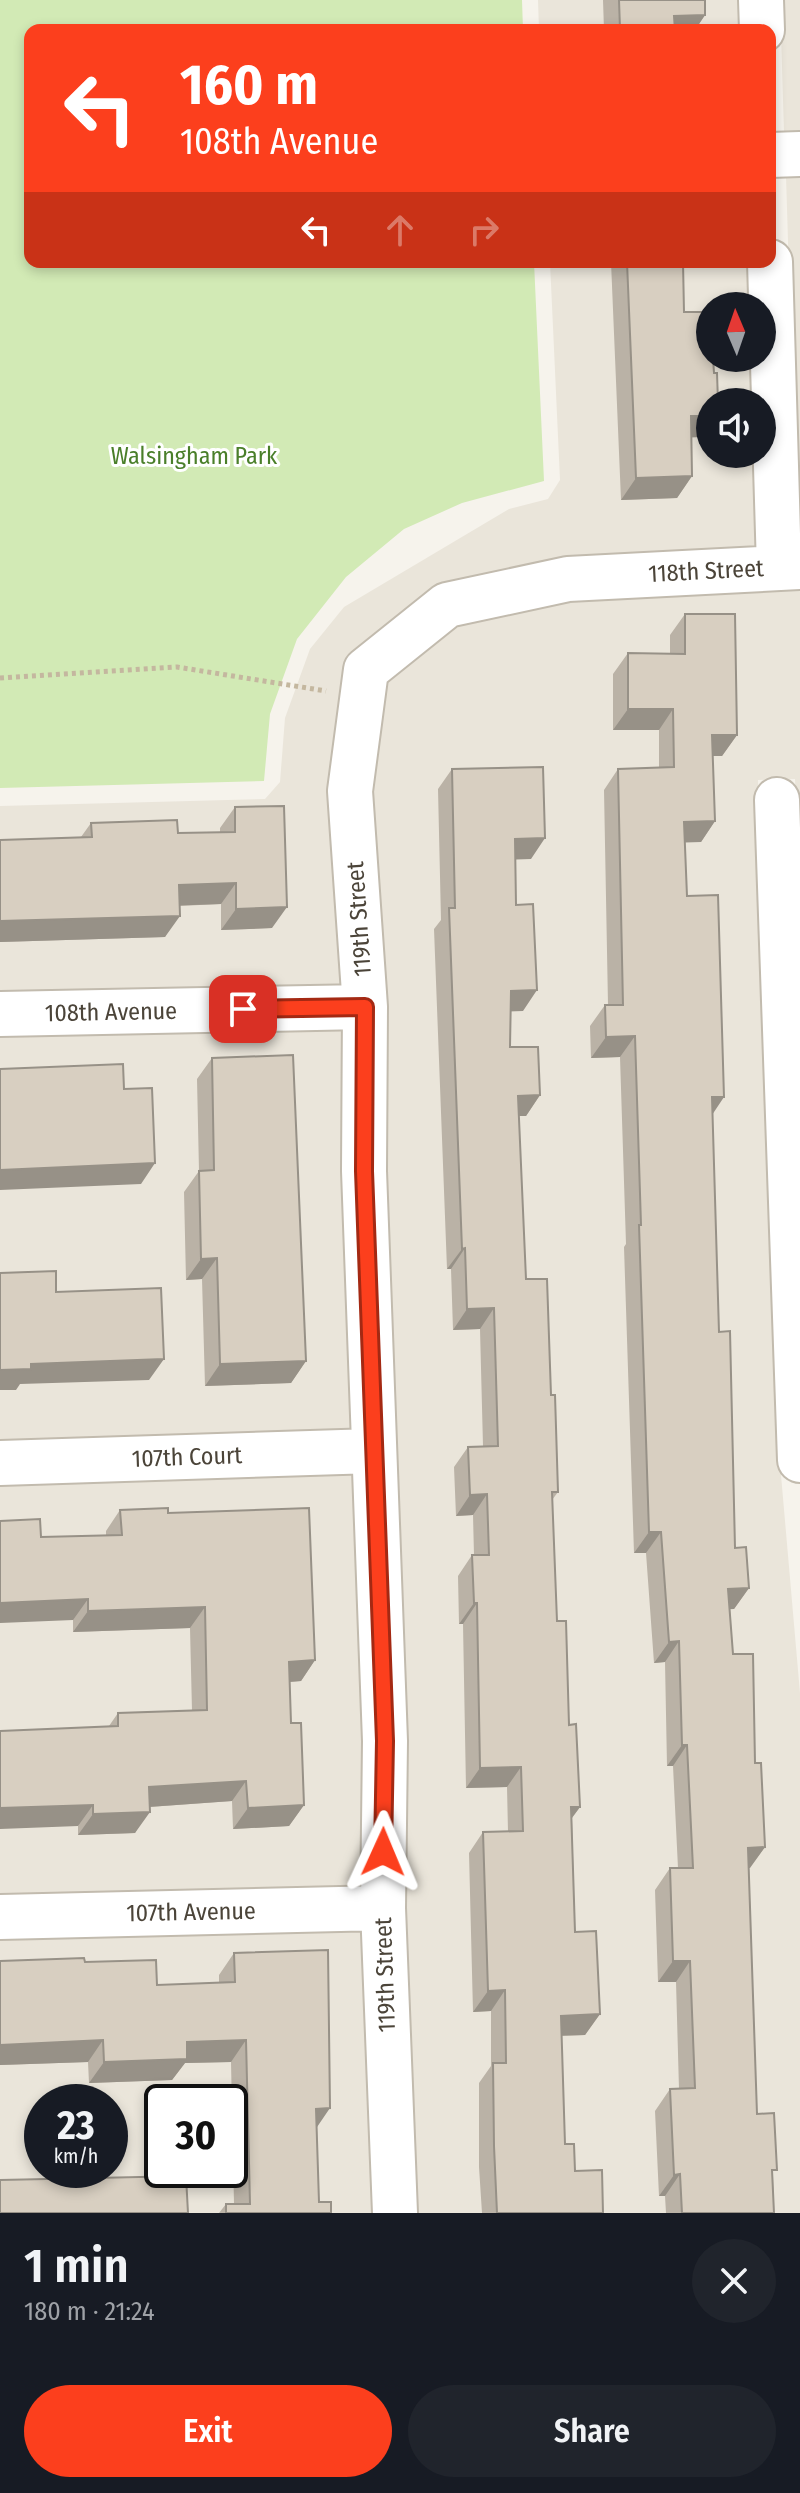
<!DOCTYPE html>
<html lang="en">
<head>
<meta charset="utf-8">
<style>
	:root { --surface:#171b24; --page:#20242c; --text:#f1f3f6; --muted:#9ea1a6; --accent:#fc3f1d }
	body { margin:0; font-family:"Fira Sans Condensed",sans-serif; background:var(--page); color:var(--text); height:100vh; display:flex; flex-direction:column; font-size:30px; white-space:nowrap }
	* { box-sizing:border-box; margin:0 }
	p { font-size:26px; color:var(--muted) }
	.icon { flex:none; width:44px; height:44px; fill:none; stroke:currentColor; stroke-width:2; stroke-linecap:round; stroke-linejoin:round }
	.map { position:relative; height:2213px; overflow:hidden }
	.details { display:flex; flex-direction:column; background:var(--surface); flex:1 }
	.details>* { flex:none }
	.guide { position:absolute; left:24px; top:24px; width:752px; height:244px; border-radius:16px; box-shadow:0 4px 12px #0003; background:#fc3f1d; color:#fff; overflow:hidden }
	.needle { width:52px; rotate:358deg }
	.tools { position:absolute; left:696px; top:292px; display:grid; gap:16px }
	.tools a { display:grid; place-items:center; width:80px; height:80px; border-radius:50%; background:var(--surface); box-shadow:0 4px 12px #0003; font-size:40px }
	.speed { position:absolute; left:24px; top:2084px; display:flex; gap:16px; font-size:40px; font-weight:700; text-align:center }
	.speed>* { display:grid; place-content:center; width:104px; height:104px; border-radius:50%; background:var(--surface); box-shadow:0 4px 12px #0003; line-height:1 }
	.speed small { font-size:20px; font-weight:400 }
	.speed .limit { border:4px solid #111; border-radius:12px; background:#fff; color:#111 }
	.pin { position:absolute; display:grid; place-items:center; width:68px; height:68px; color:#fff; margin:-34px; border-radius:16px; box-shadow:0 4px 12px #0006 }
	.me { position:absolute; width:88px; margin:-44px; rotate:1deg; stroke-linejoin:round; filter:drop-shadow(0 0 6px #0008) }
	.turn { display:flex; align-items:center; gap:28px; height:168px; padding:0 24px; font-size:36px }
	.turn .icon { width:104px; height:104px; stroke-width:2.5 }
	.turn b { display:block; font-size:56px; line-height:68px }
	.lanes { display:flex; align-items:center; height:76px; padding:0 24px; background:#0003; justify-content:center; gap:40px; direction:ltr }
	.lanes .off { opacity:.35 }
	.round { display:grid; place-items:center; flex:none; width:84px; height:84px; border-radius:42px; background:var(--page) }
	.overview { display:flex; align-items:center; justify-content:space-between; height:136px; padding:0 24px }
	h1 { font-size:48px; font-weight:600; line-height:60px }
	.cta { display:flex; gap:16px; margin-top:auto; padding:16px 24px }
	.cta a { flex:1; height:92px; border-radius:48px; background:var(--accent); color:#fff; font-size:32px; font-weight:600; line-height:92px; text-align:center }
	.cta a+a { background:var(--page); color:var(--text) }
	.map>svg:first-child { display:block }
</style>
</head>
<body>
<div class="map">
<svg width="800" height="2213" viewBox="0 0 800 2213">
	<rect width="100%" height="100%" fill="#f6f3ec"/>
	<path fill="#eae5da" fill-rule="evenodd" d="M538,0H743V30H539Z
		M780,0H800V133H784Z
		M786,175H800V546H797Z
		M550,262H751L752,306H710V358H754L755,402H710V454H757L760,548L568,557L355,653L345,986L0,993V806L265,799L280,782L285,718L310,649L344,607L509,509L548,499L560,480Z
		M800,588V917L795,779L758,780L781,1475L800,1693V2213H414L369,793L383,682L455,625L571,600Z
		M346,1028L354,1431L0,1442V1035Z
		M356,1473L366,1741L364,1887L0,1896V1484Z
		M365,1929L376,2213H0V1938ZM42,2102H110V2170H42ZM162,2102H230V2170H162Z"/>
	<path fill="#d2eab5" d="M0,0H522L523,30H30V262H534L544,481L462,503L404,529L346,577L297,639L270,714L264,781L0,788Z"/>
	<g fill="none" stroke-linecap="round" stroke-linejoin="round">
		<defs>
			<path id="minor" d="M761,0L762,30
				M770,155L800,154
				M770,262L779,568
				M777,800L800,1460
				M0,1014L365,1007
				M0,1463L374,1451
				M0,1917L383,1908
				M395,2213L383,1908L385,1741L364,1171L365,1007L350,791L366,670L447,605L568,579L800,567"/>
		</defs>
		<use href="#minor" stroke="#c2bbae" stroke-width="48"/>
		<path stroke="#c4b79f" stroke-width="5" stroke-dasharray="4 4" stroke-linecap="butt" d="M0,678L177,667L326,691"/>
		<use href="#minor" stroke="#fff" stroke-width="44"/>
	</g>
	<path fill="#bab2a6" d="M603,0H705V15L695,30H595H604Z
		M611,262H683L684,312L703,437H691L692,476L677,498L621,500Z
		M685,614L737,735L722,756H712L715,821L701,842H685L687,896L712,1114L719,1332L735,1548L749,1588L734,1609H730L733,1654L755,1763L765,1847L749,1868L757,2114L773,2176L774,2213H666L665,2196H659L655,2111L670,2089H679L676,1982H658L655,1890L670,1868H678L673,1766H667L665,1662L654,1663L646,1553H634L624,1247L626,1244L620,1057L591,1058L590,1026L605,1005H608L604,790L618,769L659,768V730H613V674L628,653L670,654V635Z
		M452,769L531,859H515L516,905L523,1011H511L510,1047L540,1095L526,1116H519L526,1279L551,1395L558,1492L552,1500L557,1621L580,1807L572,1818L575,1932L600,2014L585,2035L561,2036L565,2144L575,2171L603,2213H482L479,2167V2083L491,2066V2011L473,2012L469,1853L483,1832H508L507,1787L466,1788L463,1624H459L458,1576L472,1555H474L473,1515L456,1516L454,1467L468,1447L483,1446L480,1329L453,1330L451,1269H447L434,929L441,920L438,789Z
		M235,807L272,928L221,930V904L179,906L165,937L0,942V840L81,837L91,823L178,833H220V828Z
		M212,1058L306,1361L291,1383L205,1386L202,1279L186,1280L184,1192L199,1171L197,1079Z
		M120,1510L168,1513L315,1660L301,1681L290,1682L291,1723L304,1805L289,1826L233,1829L232,1801L149,1807L135,1833L78,1835V1826L109,1726L118,1713L192,1711L190,1628L73,1632V1620L41,1537L106,1535V1531Z
		M234,1953L317,2127L319,2202L331,2213H219L226,2204H234L231,2062L185,2063L172,2080L89,2083L88,2062L0,2065V1961L85,1962L157,1985L219,1983V1975Z"/>
	<path fill="#979187" d="M705,15L695,30H664L674,16Z
		M691,416H710V427L703,437L676,438Z
		M692,476L677,498L621,500L636,478Z
		M628,709H673L659,730H613Z
		M712,735H737L722,756H697Z
		M715,821L701,842L669,843L684,822Z
		M545,838L531,859L501,860L515,839Z
		M236,883L221,904L164,906L179,885Z
		M287,907L272,928L221,930L236,909Z
		M180,916L165,937L0,942V921Z
		M537,990L523,1011L497,1012L511,991Z
		M635,1036L620,1057L591,1058L606,1037Z
		M540,1095L526,1116H504L518,1096Z
		M712,1097H724L710,1118Z
		M155,1163L141,1184L0,1190V1170Z
		M465,1248L451,1269H447L462,1249Z
		M217,1258L202,1279L186,1280L201,1259Z
		M494,1308L480,1329L453,1330L467,1309Z
		M164,1359L149,1380L20,1384L16,1390H0V1370L31,1364Z
		M306,1361L291,1383L205,1386L220,1364Z
		M487,1494L473,1515L456,1516L470,1495Z
		M649,1532H661L646,1553H634Z
		M749,1588L734,1609L713,1610L728,1589Z
		M88,1599L73,1620L0,1623V1603Z
		M474,1603H477L463,1624H459Z
		M205,1607L190,1628L73,1632L88,1611Z
		M679,1641L665,1662L654,1663L669,1642Z
		M315,1660L301,1681L275,1683L289,1662Z
		M682,1745H687L673,1766H667Z
		M521,1767L507,1787L466,1788L480,1768Z
		M246,1781L232,1801L134,1808L149,1787Z
		M93,1805L78,1826L0,1829V1808Z
		M304,1805L289,1826L233,1829L248,1808Z
		M571,1807H580L565,1827Z
		M150,1812L135,1833L78,1835L93,1814Z
		M765,1847L750,1868L733,1869L748,1848Z
		M673,1961H690L676,1982H658Z
		M505,1990L491,2011L473,2012L488,1991Z
		M600,2014L585,2035L546,2036L561,2016Z
		M103,2040L88,2062L0,2065V2045Z
		M246,2040L231,2062L185,2063L172,2080L89,2083L104,2062L187,2042Z
		M330,2108L315,2130L316,2109Z
		M680,2174L665,2196H659L674,2175Z"/>
	<path fill="#d8cfc1" stroke="#979187" stroke-width="2" d="M619,0H705V15L674,16L675,30H595L620,29Z
		M627,262H683L684,312H710V358H713L714,373H717L718,402H710V416H691L692,476L636,478Z
		M685,614H735L737,735H712L715,821L684,822L687,896L718,895L724,1097H712L719,1332L730,1331L735,1548L746,1547L749,1588L728,1589L733,1654H753L755,1763H761L765,1847L748,1848L757,2114L774,2113L777,2170H772L774,2213H682L680,2174L674,2175L670,2089L695,2088L690,1961H673L670,1868H693L687,1745H682L679,1641L669,1642L661,1532H649L639,1225H641L635,1036L606,1037L605,1005H623L618,769L674,767L673,709H628V653L685,654Z
		M543,767L545,838L515,839L516,905L533,904L537,990L511,991L510,1047H538L540,1095L518,1096L526,1279H547L551,1395H555L558,1492H552L557,1621H566L569,1725L576,1724L580,1807H571L575,1932L596,1931L600,2014L561,2016L565,2144H574L575,2171L602,2170L603,2213H497L494,2146L493,2063H506L505,1990L488,1991L483,1832L523,1831L521,1767L480,1768L477,1603H474L472,1555H489L487,1494L470,1495L468,1447L498,1446L494,1308L467,1309L465,1248L462,1249L449,908H455L452,769Z
		M284,806L287,907L236,909V883L179,885L180,916L0,921V840L92,837L91,823L177,820L178,833L235,832V807Z
		M293,1055L306,1361L220,1364L217,1258L201,1259L199,1171L214,1170L212,1058Z
		M123,1064L124,1089L152,1088L155,1163L0,1170V1069Z
		M56,1271V1292L161,1288L164,1359L31,1364V1369L0,1370V1273Z
		M168,1508V1513L309,1508L315,1660L289,1662L291,1723H301L304,1805L248,1808L246,1781L149,1787L150,1812L93,1814V1805L0,1808V1731L118,1726V1713L207,1710L205,1607L88,1611V1599L0,1603V1521L40,1519L41,1537L122,1535L120,1510Z
		M328,1950L330,2108L316,2109L319,2202H331V2213H226V2204H250L246,2040L187,2042V2059L104,2062L103,2040L0,2045V1961L84,1958L85,1962L156,1960L157,1985L235,1982L234,1953Z
		M186,2176L188,2213H0V2180Z"/>
	<g fill="none" stroke-linecap="round" stroke-linejoin="round">
		<defs>
			<path id="route" d="M243,1009L365,1007L364,1171L385,1741L383,1852"/>
		</defs>
		<use href="#route" stroke="#a42913" stroke-width="20"/>
		<use href="#route" stroke="#fc3f1d" stroke-width="14"/>
	</g>
	<g text-anchor="middle" stroke-width="6" stroke-linejoin="round" paint-order="stroke">
		<g font-size="24" fill="#4a7f2a" stroke="#fff">
			<text x="194" y="464">Walsingham Park</text>
		</g>
		<g font-size="24" fill="#4b4439" stroke="#fff">
			<text transform="translate(706 571) rotate(-3)" y="8">118th Street</text>
			<text transform="translate(359 919) rotate(-94)" y="8">119th Street</text>
			<text transform="translate(111 1012) rotate(-1)" y="8">108th Avenue</text>
			<text transform="translate(187 1457) rotate(-2)" y="8">107th Court</text>
			<text transform="translate(191 1912) rotate(-1)" y="8">107th Avenue</text>
			<text transform="translate(385 1975) rotate(-92)" y="8">119th Street</text>
		</g>
	</g>
</svg>
<div class="tools">
<a><svg class="needle" viewBox="-14 -14 28 28"><path d="M0-13l5 13h-10z" fill="#e53935"/><path d="M0 13l5-13h-10z" fill="#9ea1a6"/></svg></a>
<a><svg class="icon" aria-label="sound" viewBox="0 0 24 24"><path d="M4 9h4l5-4v14l-5-4H4zM17 9q2 3 0 6"/></svg></a>
</div>
<div class="speed"><div>23<small>km/h</small></div><div class="limit">30</div></div>
<div class="pin" style="left:243px;top:1009px;background:#d93025"><svg class="icon" aria-label="arrive" viewBox="0 0 24 24"><path d="M6 21V4h12l-3 4 3 4H6"/></svg></div>
<svg class="me" style="left:383px;top:1852px" viewBox="-20 -20 40 40"><path d="M0-17L14 15 0 8-14 15z" fill="#fc3f1d" stroke="#fff" stroke-width="4"/></svg>
<div class="guide">
<div class="turn"><svg class="icon" aria-label="left" viewBox="0 0 24 24"><path d="M17 20v-9H6M10 6l-5 5 5 5"/></svg><div><b>160 m</b>108th Avenue</div></div>
<div class="lanes"><svg class="icon" aria-label="left" viewBox="0 0 24 24"><path d="M17 20v-9H6M10 6l-5 5 5 5"/></svg><svg class="icon off" aria-label="ahead" viewBox="0 0 24 24"><path d="M12 20V5M6 11l6-6 6 6"/></svg><svg class="icon off" aria-label="right" viewBox="0 0 24 24"><path d="M7 20v-9h11M14 6l5 5-5 5"/></svg></div>
</div>
</div>
<section class="details">
<div class="overview"><div><h1>1 min</h1><p>180 m · 21:24</p></div><a class="round"><svg class="icon" aria-label="close" viewBox="0 0 24 24"><path d="M6 6l12 12M18 6L6 18"/></svg></a></div>
<div class="cta"><a>Exit</a><a>Share</a></div>
</section>
</body>
</html>
